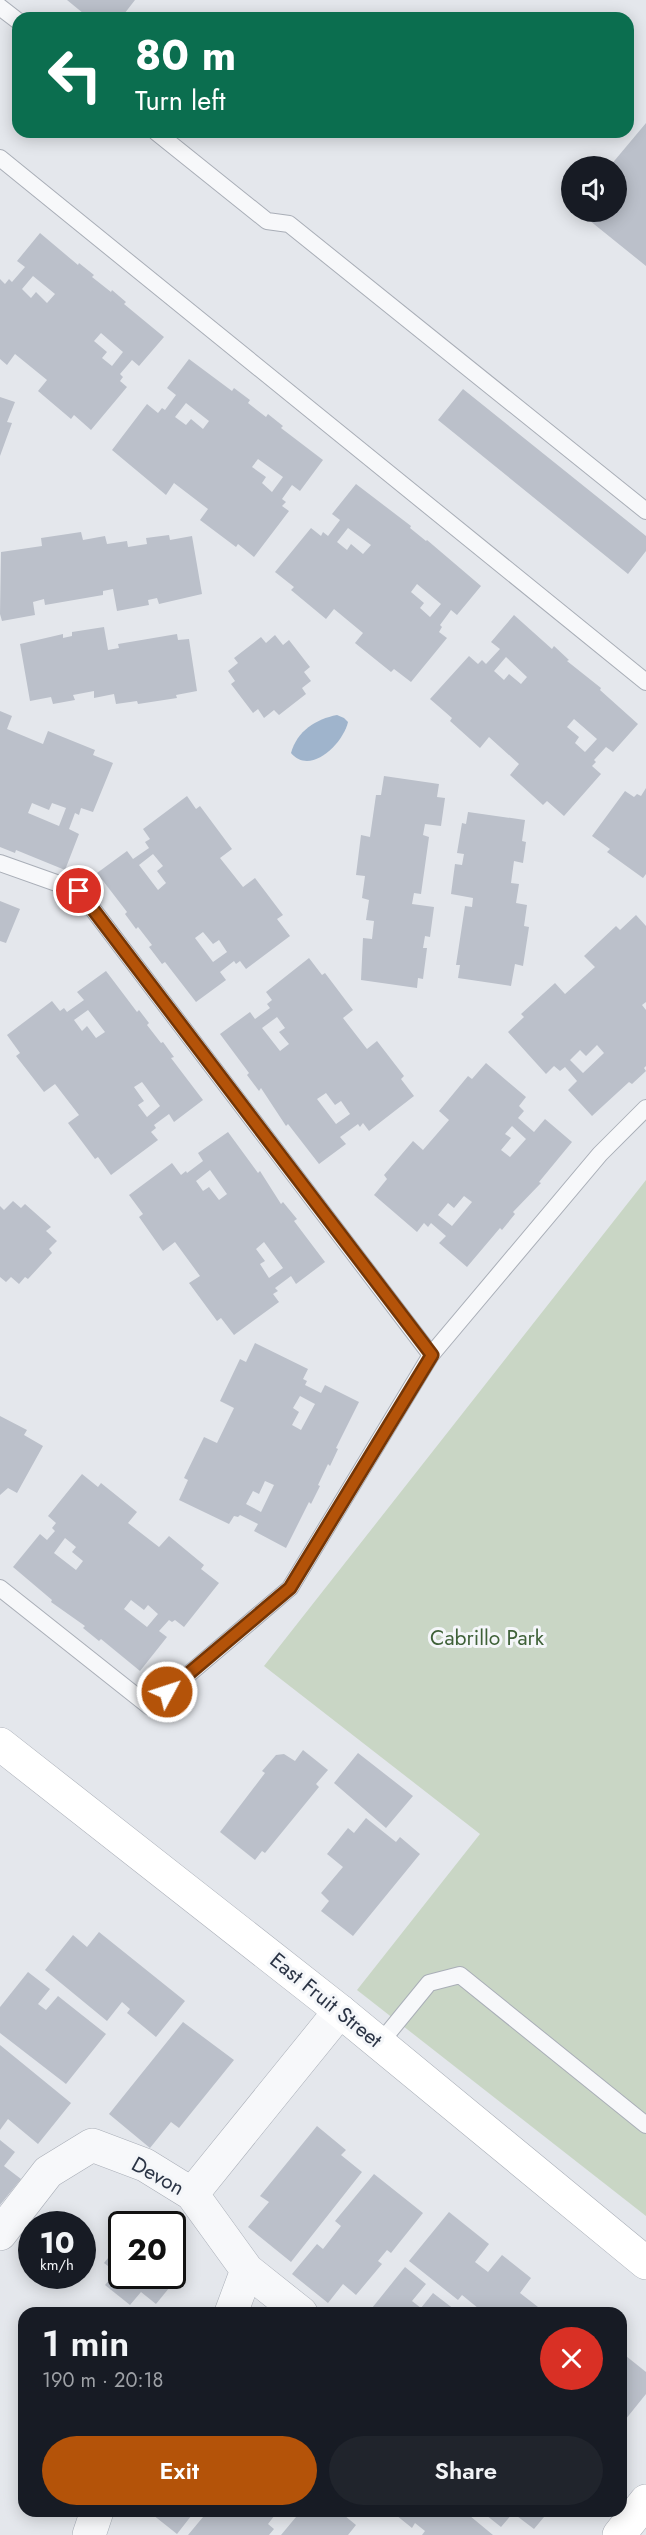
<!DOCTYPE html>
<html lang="en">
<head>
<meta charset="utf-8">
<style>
	:root { --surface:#171b24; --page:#20242c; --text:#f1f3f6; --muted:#9ea1a6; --accent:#b45309 }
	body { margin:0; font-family:Jost,sans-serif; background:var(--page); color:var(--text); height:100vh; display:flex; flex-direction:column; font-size:22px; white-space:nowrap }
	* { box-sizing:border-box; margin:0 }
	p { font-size:20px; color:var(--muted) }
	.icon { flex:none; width:33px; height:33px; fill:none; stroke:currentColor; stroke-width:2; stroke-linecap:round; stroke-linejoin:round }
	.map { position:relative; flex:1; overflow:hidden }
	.details { position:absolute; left:18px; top:2307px; width:609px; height:210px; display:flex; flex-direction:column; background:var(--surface); border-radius:18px; box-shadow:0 3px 15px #0003 }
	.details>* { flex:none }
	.top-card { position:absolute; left:12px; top:12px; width:622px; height:126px; border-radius:18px; box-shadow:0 3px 15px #0003; background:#0b6e4f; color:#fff; overflow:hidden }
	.buttons { position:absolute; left:561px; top:156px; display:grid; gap:12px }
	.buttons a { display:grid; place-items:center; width:66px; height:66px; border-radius:50%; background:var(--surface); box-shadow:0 3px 15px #0003; font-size:30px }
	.speed { position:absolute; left:18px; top:2211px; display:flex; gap:12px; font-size:30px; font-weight:700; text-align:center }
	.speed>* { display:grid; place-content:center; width:78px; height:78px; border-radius:50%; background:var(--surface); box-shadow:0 3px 15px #0003; line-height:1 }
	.speed small { font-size:15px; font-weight:400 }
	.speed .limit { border:3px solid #111; border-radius:9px; background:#fff; color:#111 }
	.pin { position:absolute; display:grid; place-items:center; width:51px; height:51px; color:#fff; margin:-26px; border:3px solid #fff; border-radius:50%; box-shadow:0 2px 6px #0007 }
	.me { position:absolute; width:66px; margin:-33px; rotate:50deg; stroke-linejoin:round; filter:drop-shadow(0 0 4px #0008) }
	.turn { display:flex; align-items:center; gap:21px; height:126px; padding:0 24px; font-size:27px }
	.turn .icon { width:78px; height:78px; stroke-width:2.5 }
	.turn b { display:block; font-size:42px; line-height:51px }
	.round { display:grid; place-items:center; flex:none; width:63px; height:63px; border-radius:32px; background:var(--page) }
	.head { display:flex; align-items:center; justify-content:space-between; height:102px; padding:0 24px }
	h1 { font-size:36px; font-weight:600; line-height:45px }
	.action { display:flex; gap:12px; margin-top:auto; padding:12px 24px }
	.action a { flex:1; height:69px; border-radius:36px; background:var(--accent); color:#fff; font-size:24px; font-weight:600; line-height:69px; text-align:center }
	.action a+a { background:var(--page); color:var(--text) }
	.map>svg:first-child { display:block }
</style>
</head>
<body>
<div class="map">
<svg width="646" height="2535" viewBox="0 0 646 2535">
	<rect width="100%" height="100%" fill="#e4e7ec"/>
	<path fill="#c9d6c5" d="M646,1180V2216L357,1990L480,1834L264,1666Z"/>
	<path fill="#9fb4cc" d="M337,715L344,718L348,722C343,744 310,776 291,753C297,731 316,719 337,715Z"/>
	<path fill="#bbc0ca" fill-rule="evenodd" d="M67,0H135L121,18H89Z
		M646,123V266L579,212H616V166H610Z
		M40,233L78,265L79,263L94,275L92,277L111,292L112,290L126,302L124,304L164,337L139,366L132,360L120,374L123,377L120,381L127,387L91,430L74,415L71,419L38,391L47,380L15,354L7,365L0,359V279L5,284L9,279L12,282L25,267L17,261ZM33,276L55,294L47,303L36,292L31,298L22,289ZM101,333L123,352L112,366L102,358L107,352L94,341Z
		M189,359L232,391L234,388L250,400L248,403L266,417L268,414L283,426L281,428L323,460L300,491L292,485L282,499L286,502L282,506L289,511L254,557L238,544L236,547L200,520L208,509L174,483L166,495L112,450L147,404L158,413L162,408L165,410L176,395L167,388ZM186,403L209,421L203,429L191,419L186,425L175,417ZM258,459L283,477L272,492L262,483L266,477L252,467Z
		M463,389L646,536V551L628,574L438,420Z
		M0,397L15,402L7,422L12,423L0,456Z
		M356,484L411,526L410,528L426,541L427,540L481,586L457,615L451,610L440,625L442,627L439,632L447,638L411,682L394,669L391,672L355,643L363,633L334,609L326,619L291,590L294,587L275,572L311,528L321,536L323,532L328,536L340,520L332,514ZM348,528L371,545L363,554L351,544L347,550L337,542ZM417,584L441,604L430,617L420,608L424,603L411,592Z
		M81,532L83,540L105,536L107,544L127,541L128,547L147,544L146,538L169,535L170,540L192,536L202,594L159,604L157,598L148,600L149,605L117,611L113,589L103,591V595L45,605L44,599L33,602L35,615L2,621L0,614L1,552L42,546L41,538Z
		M514,615L552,649L554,646L569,660L567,661L601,688L600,690L638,724L613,752L606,747L594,760L596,762L592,766L601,774L564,816L547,801L543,805L510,775L519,764L489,737L480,748L450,721L452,718L430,699L469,656L478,664L482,660L486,664L500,649L491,642ZM506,657L527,677L521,684L509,674L504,680L494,671ZM574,719L597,739L585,752L575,743L579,737L567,727Z
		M104,627L108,650L119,648L118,644L177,634L178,640L189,639L197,691L176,695L177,698L138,704L137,701L116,704L114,694L94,698V691L73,695L75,700L53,704L51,697L30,701L20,644L63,634V638L72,636V632Z
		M275,635L283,645L289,640L310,667L304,672L311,681L302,688L306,694L279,715L274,710L264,718L258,709L253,713L231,684L235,681L228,671L238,663L234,658L261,637L266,643Z
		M0,711L12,716L7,729L43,744L48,731L95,750L93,755L113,763L93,812L81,808L79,815L75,813L69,829L79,834L65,870L16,850L15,853L0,847ZM32,803L49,810L52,803L66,808L59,826L28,813Z
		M384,776L439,784L437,797L445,798L441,826L425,824L423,835L429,837L421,894L414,893L412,904L434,907L430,937L425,936L423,948H427L423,979L418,978L417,988L361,980L363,938L372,939L374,921L366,920L369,900L362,898L365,876L356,875L361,835L370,837L376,795H381Z
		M646,788V874L643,878L607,852L610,849L592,836L625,791L634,797L637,794L641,796Z
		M187,796L196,809L200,806L232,849L220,858L243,887L255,878L283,915L277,919L290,936L246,969L240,961L236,964L234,961L220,972L226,980L196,1002L165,962L162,964L149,947L152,945L138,927L136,929L125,914L127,912L97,873L127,851L133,859L149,848L145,842L150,839L143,829ZM153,854L163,866L157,871L166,883L158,890L139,865ZM203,932L213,944L219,940L227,952L213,962L195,938Z
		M468,812L525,820L522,841L526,842L523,863L514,861L511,883L519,884L516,903L527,905L524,926L529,927L523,966L515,964L511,986L458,978L460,965H456L465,906L472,907L473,898L451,894L455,864L462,865L464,854L457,853L462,823L466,824Z
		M0,901L20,909L6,943L0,941Z
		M636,915L646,926V1002L642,1005L646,1010V1066L644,1068L646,1071L632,1084L629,1082L592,1116L568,1090L577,1081L565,1067L560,1071L554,1066L546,1074L508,1032L524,1017L521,1014L555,983L565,994L595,967L584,956L616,926L620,930ZM597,1045L604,1053L583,1073L570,1060L580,1050L586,1056Z
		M309,958L322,975L325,973L353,1010L343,1018L367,1049L377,1041L404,1076L401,1079L414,1096L369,1131L363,1123L360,1127L358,1124L340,1137L346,1144L319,1164L288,1124L286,1126L261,1088L259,1091L247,1075L249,1073L220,1034L250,1012L255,1019L270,1008L267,1004L272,1000L266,992ZM277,1017L285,1028L279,1032L289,1044L280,1051L262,1028ZM326,1093L335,1105L341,1101L350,1114L336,1124L317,1099Z
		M106,971L137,1012L139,1010L149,1023L147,1025L161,1043L163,1042L174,1057L171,1058L203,1100L174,1122L169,1114L154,1125L156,1128L151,1132L158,1140L111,1175L98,1157L95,1159L68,1123L79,1115L55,1084L44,1092L16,1056L20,1053L7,1035L52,1001L60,1011L64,1008L67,1012L84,1000L77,992ZM88,1010L105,1032L96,1038L87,1026L82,1031L74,1020ZM142,1082L160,1106L147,1117L138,1105L144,1101L134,1087Z
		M486,1063L526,1097L519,1106L524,1111L518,1118L534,1132L545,1119L572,1142L539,1182L541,1183L513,1212L515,1214L502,1230L500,1228L467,1267L439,1243L446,1236L431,1223L428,1227L424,1223L417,1232L374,1195L387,1179L384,1175L413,1141L423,1150L449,1120L439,1111L468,1076L472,1079ZM512,1126L526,1139L510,1157L501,1150L511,1138L505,1134ZM464,1196L472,1202L452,1226L438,1215L448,1203L454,1208Z
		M228,1132L258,1173L260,1171L281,1204L283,1202L297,1219L294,1221L325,1262L296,1284L291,1276L275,1288L278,1291L273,1294L279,1302L234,1335L221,1318L217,1321L189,1283L200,1276L175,1242L163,1251L139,1217L143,1214L129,1195L172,1163L181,1175L186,1171L187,1173L203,1161L198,1153ZM210,1170L227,1194L219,1200L209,1187L203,1191L196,1181ZM264,1242L283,1268L269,1278L260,1264L265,1261L256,1249Z
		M13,1201L21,1208L25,1204L51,1227L46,1231L57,1241L49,1249L52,1253L28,1279L25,1277L19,1284L11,1277L6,1282L0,1277V1206L4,1210Z
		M255,1343L308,1369L303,1379L307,1381L305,1385L321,1393L325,1385L359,1402L336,1448L338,1449L330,1466L328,1464L318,1485L320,1486L311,1504L309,1502L286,1548L254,1531L258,1524L240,1515L238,1517L234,1516L229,1524L179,1500L188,1480L184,1478L204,1437L217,1443L234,1408L220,1401L240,1359L246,1362ZM300,1396L315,1404L301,1430L292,1425L299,1412L293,1408ZM265,1481L274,1485L261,1512L246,1504L253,1491L259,1494Z
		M0,1416L27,1430L24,1435L43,1446L17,1493L8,1488L0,1495Z
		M82,1474L98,1487L101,1483L137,1512L128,1523L159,1547L169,1536L204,1565L201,1569L219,1583L184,1627L175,1620L172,1622L169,1620L159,1631L167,1637L140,1671L101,1639L99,1641L83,1628L85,1626L51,1602L52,1600L13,1567L40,1534L47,1540L55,1531L52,1528L56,1523L48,1516ZM65,1538L76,1547L72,1552L83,1561L76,1570L54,1553ZM131,1600L144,1610L148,1605L158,1614L147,1627L124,1609Z
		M303,1750L328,1770L316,1784L319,1787L265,1853L262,1851L255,1860L220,1832L265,1773L262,1771L276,1755L284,1754L295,1761Z
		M358,1753L413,1796L386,1828L334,1783Z
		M366,1818L396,1842L400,1837L420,1854L353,1936L321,1911L329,1901L321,1893L343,1867L327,1854L348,1828L354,1833Z
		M99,1932L185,2001L156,2037L127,2013L130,2009L122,2002L107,2021L45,1970L73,1935L87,1947Z
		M28,1972L50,1989L38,2004L46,2010L58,1996L106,2034L66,2084L0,2033V2007Z
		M183,2022L234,2060L179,2128L171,2122L150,2148L109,2114Z
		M0,2045L71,2103L38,2144L8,2119L0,2130Z
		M317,2126L346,2150L341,2155L362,2172L291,2262L248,2227L269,2202L260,2196Z
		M0,2140L15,2152L4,2166L21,2179L0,2205Z
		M374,2174L423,2213L391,2253L387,2250L378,2261L382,2264L356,2295L343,2284L328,2303L292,2274L317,2244L323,2249L341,2226L335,2221Z
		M449,2212L489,2244L475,2262L488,2272L502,2255L531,2278L520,2293L538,2307L533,2313H484L462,2295L458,2300L409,2261Z
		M122,2241V2276H166L174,2282L156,2304L141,2292L130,2305L105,2285L116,2272L104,2263Z
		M405,2267L426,2284L412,2301L421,2308L433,2293L459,2313H368Z
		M621,2352L646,2372V2394L621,2425Z
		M148,2511H195L177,2534Z
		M208,2511H278L268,2524L274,2529L269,2535H188Z
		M301,2511H339L356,2525L348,2535H281Z
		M391,2511H464L493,2535H422L425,2531L415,2523L412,2528Z
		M481,2511H549L534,2529L513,2513L501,2527Z"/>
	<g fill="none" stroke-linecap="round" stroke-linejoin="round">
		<defs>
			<path id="lane" d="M0,7L18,21
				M156,132L267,221L289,224L646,511
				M0,158L646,682
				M0,863L79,891L431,1355
				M0,1588L150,1707L290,1588L431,1355L600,1154L646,1108
				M380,2043L429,1983L460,1975L646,2125"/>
			<path id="street" d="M192,2194L340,2011
				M0,2234L48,2172L92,2145L145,2165L192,2194L247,2270L231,2313
				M247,2270L301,2313
				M89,2535L97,2511"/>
			<path id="secondary" d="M0,1744L340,2011L646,2263
				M619,2535L646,2501"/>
		</defs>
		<use href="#lane" stroke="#a9aeb7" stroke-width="18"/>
		<use href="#street" stroke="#a9aeb7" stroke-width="34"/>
		<use href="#secondary" stroke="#a9aeb7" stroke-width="34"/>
		<use href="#lane" stroke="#f7f8fa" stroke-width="16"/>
		<use href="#street" stroke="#f7f8fa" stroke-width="33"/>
		<use href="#secondary" stroke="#fff" stroke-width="33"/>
	</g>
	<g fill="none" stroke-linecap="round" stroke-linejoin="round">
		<defs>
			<path id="route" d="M79,891L432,1355L290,1588L167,1692"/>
		</defs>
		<use href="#route" stroke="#753606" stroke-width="15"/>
		<use href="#route" stroke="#b45309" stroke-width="10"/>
	</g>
	<g text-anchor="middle" stroke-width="6" stroke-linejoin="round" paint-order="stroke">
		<g font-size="21" fill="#3f6138" stroke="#f4f6f9">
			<text x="487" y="1645">Cabrillo Park</text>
		</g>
		<g font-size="21" fill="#2b3445" stroke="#f4f6f9">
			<text transform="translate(326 2000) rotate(39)" y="7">East Fruit Street</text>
			<text transform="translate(158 2176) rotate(29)" y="7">Devon</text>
		</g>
	</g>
</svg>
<div class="buttons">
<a><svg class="icon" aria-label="sound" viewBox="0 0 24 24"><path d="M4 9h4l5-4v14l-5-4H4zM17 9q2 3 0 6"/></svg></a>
</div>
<div class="speed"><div>10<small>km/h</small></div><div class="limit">20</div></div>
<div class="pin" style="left:79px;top:891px;background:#d93025"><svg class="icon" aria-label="arrive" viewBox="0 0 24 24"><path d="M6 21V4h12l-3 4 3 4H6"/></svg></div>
<svg class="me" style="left:167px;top:1692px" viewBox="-20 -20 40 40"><circle r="17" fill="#b45309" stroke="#fff" stroke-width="3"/><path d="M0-11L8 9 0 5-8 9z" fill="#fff"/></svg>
<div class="top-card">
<div class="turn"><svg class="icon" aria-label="left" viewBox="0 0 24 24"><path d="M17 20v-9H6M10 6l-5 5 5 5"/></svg><div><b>80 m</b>Turn left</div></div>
</div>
<section class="details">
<div class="head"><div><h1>1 min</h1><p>190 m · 20:18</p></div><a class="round" style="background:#d93025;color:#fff"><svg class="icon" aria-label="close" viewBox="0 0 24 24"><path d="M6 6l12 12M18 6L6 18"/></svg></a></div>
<div class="action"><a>Exit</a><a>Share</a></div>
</section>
</div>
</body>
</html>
